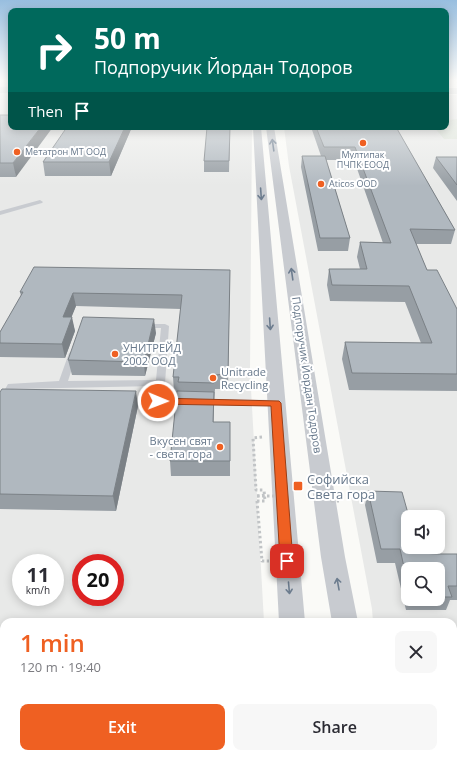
<!DOCTYPE html>
<html lang="en">
<head>
<meta charset="utf-8">
<style>
	:root { --surface:#fff; --page:#f7f7f7; --text:#2b2b33; --muted:#7c7c81; --accent:#ef6022 }
	body { margin:0; font-family:"Open Sans",sans-serif; background:var(--page); color:var(--text); height:100vh; display:flex; flex-direction:column; font-size:15px; white-space:nowrap }
	* { box-sizing:border-box; margin:0 }
	p { font-size:13px; color:var(--muted) }
	.icon { flex:none; width:22px; height:22px; fill:none; stroke:currentColor; stroke-width:2; stroke-linecap:round; stroke-linejoin:round }
	.map { position:relative; flex:1; overflow:hidden }
	.details { position:absolute; left:0px; top:618px; width:457px; height:140px; display:flex; flex-direction:column; background:var(--surface); border-radius:12px 12px 0 0; box-shadow:0 2px 10px #0003 }
	.details>* { flex:none }
	.guide { position:absolute; left:8px; top:8px; width:441px; height:122px; border-radius:8px; box-shadow:0 2px 10px #0003; background:#00695c; color:#fff; overflow:hidden }
	.fabs { position:absolute; left:401px; top:510px; display:grid; gap:8px }
	.fabs a { display:grid; place-items:center; width:44px; height:44px; border-radius:8px; background:var(--surface); box-shadow:0 2px 10px #0003; font-size:20px }
	.speed { position:absolute; left:12px; top:554px; display:flex; gap:8px; font-size:20px; font-weight:700; text-align:center }
	.speed>* { display:grid; place-content:center; width:52px; height:52px; border-radius:50%; background:var(--surface); box-shadow:0 2px 10px #0003; line-height:1 }
	.speed small { font-size:10px; font-weight:400 }
	.speed .limit { border:6px solid #d22; background:#fff; color:#111 }
	.pin { position:absolute; display:grid; place-items:center; width:34px; height:34px; color:#fff; margin:-17px; border-radius:8px; box-shadow:0 2px 6px #0006 }
	.me { position:absolute; width:44px; margin:-22px; rotate:91deg; stroke-linejoin:round; filter:drop-shadow(0 0 3px #0008) }
	.turn { display:flex; align-items:center; gap:14px; height:84px; padding:0 20px; font-size:18px }
	.turn .icon { width:52px; height:52px; stroke-width:2.5 }
	.turn b { display:block; font-size:28px; line-height:34px }
	.then { display:flex; align-items:center; height:38px; padding:0 20px; background:#0003; gap:8px; font-size:15px }
	.round { display:grid; place-items:center; flex:none; width:42px; height:42px; border-radius:8px; background:var(--page) }
	.headline { display:flex; align-items:center; justify-content:space-between; height:68px; padding:0 20px }
	h1 { font-size:24px; font-weight:600; line-height:30px; color:var(--accent) }
	.button { display:flex; gap:8px; margin-top:auto; padding:8px 20px }
	.button a { flex:1; height:46px; border-radius:8px; background:var(--accent); color:#fff; font-size:16px; font-weight:600; line-height:46px; text-align:center }
	.button a+a { background:var(--page); color:var(--text) }
	.map>svg:first-child { display:block }
</style>
</head>
<body>
<div class="map">
<svg width="457" height="758" viewBox="0 0 457 758">
	<rect width="100%" height="100%" fill="#fafaf7"/>
	<path fill="#e8e9e8" fill-rule="evenodd" d="M0,80H11V127H252L250,371L264,622H4V754H271V758H0ZM21,563H55V597H21ZM81,563H115V597H81Z
		M446,95H457V758H385V754H453V622H373L372,609L289,166L284,127H446ZM408,517H438V547H408ZM408,569H438V599H408Z"/>
	<path fill="#dbe2d8" d="M457,119V139H444L434,127H446V120Z"/>
	<g fill="none" stroke-linecap="round" stroke-linejoin="round">
		<path stroke="#c1c4c6" stroke-width="3" stroke-dasharray="2.5 2.5" stroke-linecap="butt" d="M262,437L253,438L256,490H264
			M257,496L266,495
			M257,501L262,561H269"/>
		<path fill="#c8cbd0" fill-rule="evenodd" d="M40,200L43,202L42,203L0,215V211Z
			M140,324H165L169,326L164,398L187,399L190,400L192,402L190,404L156,403L154,401L156,386L14,389L3,408L0,409V398L8,384L59,381L69,353L73,350L77,353L68,381L156,380L161,328H143L139,326Z
			M201,399L276,400L281,403L276,406L198,404L196,402L198,400Z"/>
		<path fill="#c8cbd0" fill-rule="evenodd" d="M253,127H261L305,622H279Z
			M266,127H274L345,557L358,622H332L321,557Z
			M288,754H320L321,758H289Z
			M353,754H385V758H353Z"/>
		<path fill="#c8cbd0" fill-rule="evenodd" d="M0,87H11V93H0Z
			M446,88H457V94H446Z"/>
		<path stroke="#c1c4c6" stroke-width="3" stroke-dasharray="2.5 2.5" stroke-linecap="butt" d="M284,491L285,501
			M316,491L318,501
			M330,491L332,501H339
			M257,496H284
			M317,496H339
			M257,501H265L264,490"/>
	</g>
	<path fill="#979ea4" fill-rule="evenodd" d="M0,115H11L16,177H0Z
		M132,127L111,176H45L43,162Z
		M230,127L229,172H204V161Z
		M311,127H396L455,230L451,244H416L427,270L457,309V391L349,390L342,359L345,342L421,343L405,302L330,301L327,285L329,269H360L357,257L360,242L383,243L354,160H326L350,238L348,251H318L301,167L302,156H321Z
		M436,157H457V201L433,168Z
		M230,270L228,389H215L213,422H230V476H171L170,461L177,392H174L173,377L181,309L76,306L71,317L75,331L65,358L0,357V332L21,296L20,292Z
		M156,333L145,376L72,375L68,360Z
		M0,392L138,406L116,511L0,509Z
		M368,491L419,553L439,554H457V600H450L446,610H406L395,563H377L365,505ZM408,569H438V599H408Z
		M0,696H4V754H28L27,758H0Z"/>
	<path fill="#7b8186" d="M41,127H53L16,177L13,163Z
		M125,127H132L111,176L109,162Z
		M73,293L76,306L66,331L63,317Z
		M72,317L75,331L65,358L62,344Z
		M154,319L156,333L145,376L144,362Z
		M136,391L138,406L116,511L113,496Z
		M214,392V406L213,437V422Z
		M22,754H28L27,758H25Z"/>
	<path fill="#b0b8bf" stroke="#7b8186" d="M0,115H11V127H41L13,163H0Z
		M67,127H125L109,162H43Z
		M207,127H230L229,161H204Z
		M316,127H396L455,230L410,229L427,270H437L457,309V374L352,373L345,342L432,343L409,286L332,285L329,269H367L360,242L391,243L355,147H324Z
		M302,156H325L350,238H320Z
		M436,157H457V185Z
		M34,267L230,270L228,374L214,375V383L178,382L179,377H173L182,295L73,293L63,317H72L62,344L0,343V332L23,292H20Z
		M83,317L154,319L144,362L68,360Z
		M2,389L136,391L113,496L0,494V392Z
		M177,391L214,392L213,422H230V461H170Z
		M368,491L402,492L409,517H408V547H417L419,553L439,554H457V586H448L452,597H438V569H408V585L400,549H381Z
		M0,696H4V749H0Z
		M128,754H217V758H127Z"/>
	<defs><path id="oneway-shaft" d="M-6 0H5M1.5-3L5.5 0L1.5 3" fill="none" stroke-width="1.6" stroke-linecap="round" stroke-linejoin="round"/></defs>
	<g stroke="#6c7c8e">
		<use href="#oneway-shaft" transform="translate(273 145) rotate(-98)"/>
		<use href="#oneway-shaft" transform="translate(261 194) rotate(86)"/>
		<use href="#oneway-shaft" transform="translate(292 274) rotate(-98)"/>
		<use href="#oneway-shaft" transform="translate(270 324) rotate(86)"/>
		<use href="#oneway-shaft" transform="translate(338 584) rotate(-100)"/>
		<use href="#oneway-shaft" transform="translate(289 588) rotate(85)"/>
	</g>
	<linearGradient id="sky" x2="0" y2="1"><stop stop-color="#98bedf"/><stop offset="0.43" stop-color="#fdfdfb"/><stop offset="1" stop-color="#fdfdfb" stop-opacity="0"/></linearGradient>
	<rect width="457" height="186" fill="url(#sky)"/>
	<path fill="#ef6022" stroke="#9b3e16" d="M158,398L279,401L281,403L293,561L291,565L287,566L282,565L280,561L271,406L155,404L154,401L155,399Z"/>
	<g fill="#ef6022" stroke="#fff" stroke-width="1.5">
		<circle cx="363" cy="143" r="4"/>
		<circle cx="17" cy="152" r="4"/>
		<circle cx="321" cy="184" r="4"/>
		<circle cx="115" cy="354" r="4"/>
		<circle cx="213" cy="378" r="4"/>
		<circle cx="220" cy="447" r="4"/>
		<rect x="293" y="481" width="10" height="10" rx="2"/>
	</g>
	<g text-anchor="middle" stroke-width="4" stroke-linejoin="round" paint-order="stroke">
		<g font-size="9" fill="#67788b" stroke="#fff" text-anchor="start">
			<text x="25" y="155">Метатрон МТ ООД</text>
			<text x="363" y="158" text-anchor="middle">Мултипак<tspan x="363" dy="10">ПЧПК ЕООД</tspan></text>
			<text x="329" y="187">Aticos OOD</text>
		</g>
		<g font-size="11" fill="#67788b" stroke="#fff" text-anchor="start">
			<text x="123" y="352">УНИТРЕЙД<tspan x="123" dy="13">2002 ООД</tspan></text>
			<text x="221" y="376">Unitrade<tspan x="221" dy="13">Recycling</tspan></text>
			<text x="212" y="445" text-anchor="end">Вкусен свят<tspan x="212" dy="13">- света гора</tspan></text>
		</g>
		<g font-size="11" fill="#67788b" stroke="#fff">
			<text transform="translate(307 375) rotate(82)" y="4">Подпоручик Йордан Тодоров</text>
		</g>
		<g font-size="13" fill="#67788b" stroke="#fff" text-anchor="start">
			<text x="307" y="484">Софийска<tspan x="307" dy="15">Света гора</tspan></text>
		</g>
	</g>
</svg>
<div class="fabs">
<a><svg class="icon" aria-label="sound" viewBox="0 0 24 24"><path d="M4 9h4l5-4v14l-5-4H4zM17 9q2 3 0 6"/></svg></a>
<a><svg class="icon" aria-label="search" viewBox="0 0 24 24"><circle cx="10" cy="10" r="6"/><path d="M15 15l6 6"/></svg></a>
</div>
<div class="speed"><div>11<small>km/h</small></div><div class="limit">20</div></div>
<div class="pin" style="left:287px;top:561px;background:#d93025"><svg class="icon" aria-label="arrive" viewBox="0 0 24 24"><path d="M6 21V4h12l-3 4 3 4H6"/></svg></div>
<svg class="me" style="left:158px;top:401px" viewBox="-20 -20 40 40"><circle r="17" fill="#ef6022" stroke="#fff" stroke-width="3"/><path d="M0-11L8 9 0 5-8 9z" fill="#fff"/></svg>
<div class="guide">
<div class="turn"><svg class="icon" aria-label="right" viewBox="0 0 24 24"><path d="M7 20v-9h11M14 6l5 5-5 5"/></svg><div><b>50 m</b>Подпоручик Йордан Тодоров</div></div>
<div class="then">Then<svg class="icon" aria-label="arrive" viewBox="0 0 24 24"><path d="M6 21V4h12l-3 4 3 4H6"/></svg></div>
</div>
<section class="details">
<div class="headline"><div><h1>1 min</h1><p>120 m · 19:40</p></div><a class="round"><svg class="icon" aria-label="close" viewBox="0 0 24 24"><path d="M6 6l12 12M18 6L6 18"/></svg></a></div>
<div class="button"><a>Exit</a><a>Share</a></div>
</section>
</div>
</body>
</html>
